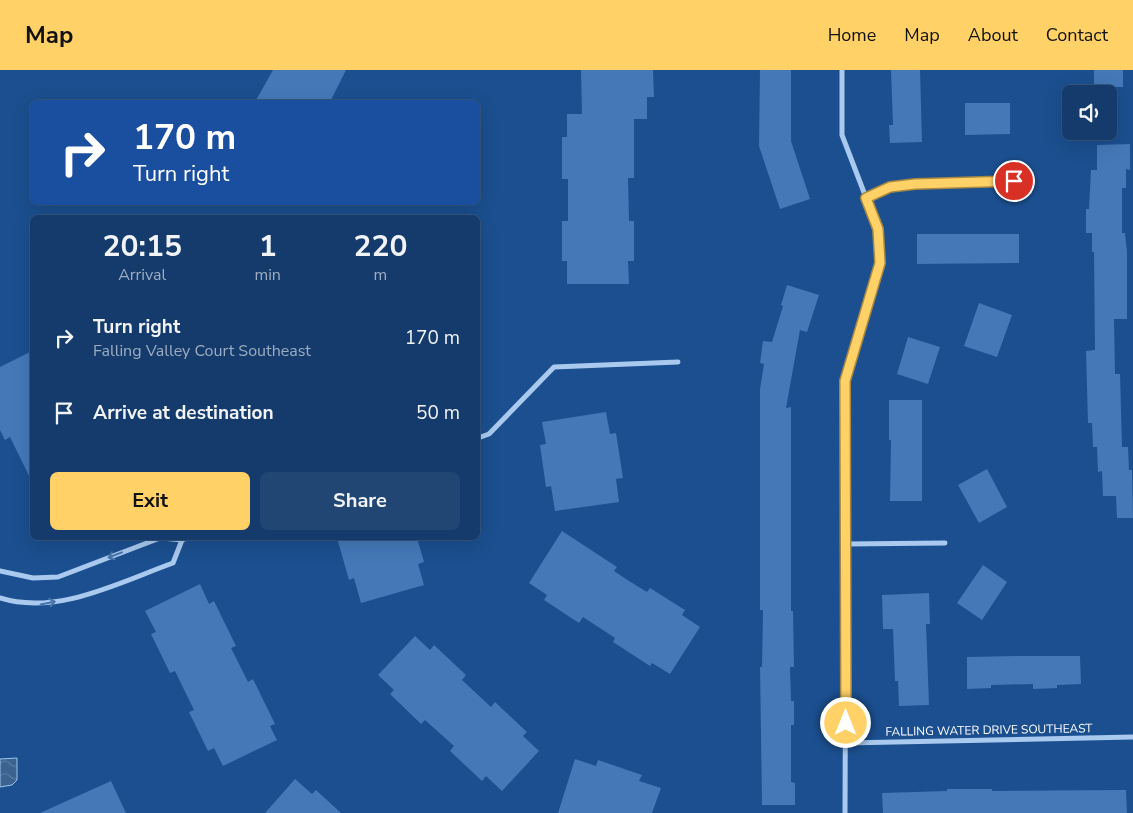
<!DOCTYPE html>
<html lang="en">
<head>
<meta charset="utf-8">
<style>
	:root { --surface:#143b6b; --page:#214673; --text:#f1f3f6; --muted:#9dadc1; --line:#33557e; --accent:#ffd166 }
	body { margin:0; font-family:"Nunito Sans",sans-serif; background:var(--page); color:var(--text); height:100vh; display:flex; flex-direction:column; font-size:19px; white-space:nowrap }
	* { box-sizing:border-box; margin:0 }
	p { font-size:16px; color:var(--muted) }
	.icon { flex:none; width:28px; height:28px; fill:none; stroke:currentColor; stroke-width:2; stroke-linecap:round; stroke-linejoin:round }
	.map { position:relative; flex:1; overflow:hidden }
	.side { position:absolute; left:30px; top:145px; width:450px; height:325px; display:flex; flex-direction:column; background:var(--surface); border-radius:8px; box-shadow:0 5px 20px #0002,0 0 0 1px var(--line) }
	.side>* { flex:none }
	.banner { position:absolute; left:30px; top:30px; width:450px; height:105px; border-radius:8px; box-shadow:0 5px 20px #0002,0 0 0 1px var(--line); background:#1a4fa0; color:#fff; overflow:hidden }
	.controls { position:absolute; left:1062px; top:15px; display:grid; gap:10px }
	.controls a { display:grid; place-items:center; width:55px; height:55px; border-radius:8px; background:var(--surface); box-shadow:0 5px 20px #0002,0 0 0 1px var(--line); font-size:25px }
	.pin { position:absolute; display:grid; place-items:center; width:42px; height:42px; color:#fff; margin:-21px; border:2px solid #fff; border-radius:50%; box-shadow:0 1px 5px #0007 }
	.me { position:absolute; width:55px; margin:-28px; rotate:0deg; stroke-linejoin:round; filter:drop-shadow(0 0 4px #0008) }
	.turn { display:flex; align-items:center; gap:18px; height:105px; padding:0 20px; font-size:22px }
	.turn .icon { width:65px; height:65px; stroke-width:2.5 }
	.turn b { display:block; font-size:35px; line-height:42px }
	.eta { display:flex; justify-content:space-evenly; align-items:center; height:85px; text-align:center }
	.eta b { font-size:30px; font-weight:700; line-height:35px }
	.cta { display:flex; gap:10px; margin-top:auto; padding:10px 20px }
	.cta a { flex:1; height:58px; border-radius:8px; background:var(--accent); color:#111; font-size:20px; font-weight:700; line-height:58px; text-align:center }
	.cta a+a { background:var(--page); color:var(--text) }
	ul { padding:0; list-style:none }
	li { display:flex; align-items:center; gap:15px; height:75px; padding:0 20px }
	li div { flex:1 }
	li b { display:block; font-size:19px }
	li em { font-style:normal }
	header { display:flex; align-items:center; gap:30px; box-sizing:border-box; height:70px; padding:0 25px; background:var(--accent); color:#111 }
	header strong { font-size:24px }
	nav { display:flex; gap:28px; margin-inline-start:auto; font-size:18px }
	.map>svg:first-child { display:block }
</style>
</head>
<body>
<header>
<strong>Map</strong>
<nav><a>Home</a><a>Map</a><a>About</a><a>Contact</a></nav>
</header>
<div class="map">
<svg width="1133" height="743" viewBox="0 0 1133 743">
	<defs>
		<pattern id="water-waves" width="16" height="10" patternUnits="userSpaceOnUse" patternTransform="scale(1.25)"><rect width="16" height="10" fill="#3c6290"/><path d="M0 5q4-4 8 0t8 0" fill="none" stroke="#597aa1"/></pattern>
	</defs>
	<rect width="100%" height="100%" fill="#1b4f8f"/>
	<path fill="url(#water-waves)" stroke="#9cc4f0" d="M17,688V710L12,715L0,717V689Z"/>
	<path fill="#4478b7" d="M273,0H346L330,32H255Z
		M581,0H653L654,27H647V49H634V108H628L629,151H634V191H628L629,214H567V191H562V151H568V109H562V67H567V44H582Z
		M760,0H791V71L810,129L780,139L759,76Z
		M891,0H920L922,72L890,73L889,55H893Z
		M1094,0H1123V17H1094Z
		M965,33H1010V64L965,65Z
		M1130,74V100L1126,99V118H1122V163H1125L1127,182V249H1114L1115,304H1120L1122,377H1128L1129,400H1132L1133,448H1117L1116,426H1103L1102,401L1098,402L1097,377H1093L1092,353H1088L1086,281L1095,280L1094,182H1092V163H1086V139H1089L1091,100H1097V75Z
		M917,164H1019V193L917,194Z
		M787,215L819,225L807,262L800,260L786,338L791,337V541H793L794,597H790L791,631H794V655H791V712L795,713V735H762L760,597H762L763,540H760V319L764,294L760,293L763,271L772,272L783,236L781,235Z
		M979,233L1012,245L997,287L964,276Z
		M908,267L940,277L928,314L897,304Z
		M32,281V412L10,367L5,370L0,360V297Z
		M889,330H922V431H890L891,370H889Z
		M606,342L610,364L616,363L623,408L616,409L619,432L555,441L551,416L546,417L540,375L546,374L542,352Z
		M987,399L1007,437L979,453L958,415Z
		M562,461L617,497L614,501L629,511L647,522L650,518L685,540L682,545L700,557L670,604L652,593L650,596L613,572L615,568L583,547L579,553L544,530L547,525L529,513Z
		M337,468H417L424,492L418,494L424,515L361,533L354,508L349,510Z
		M983,495L1007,512L982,550L957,533Z
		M200,514L209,534L214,531L236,576L231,578L248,612L253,609L275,654L270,656L277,670L223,696L214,678L208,681L189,642L194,640L175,601L170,603L151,564L156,562L145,541Z
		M929,523L930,554H926L929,635L899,636L898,611H895L893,559H883L882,525Z
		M415,566L430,580L434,575L466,605L462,610L491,637L495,632L527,662L523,666L539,681L502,721L486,706L482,711L450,681L454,676L425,650L421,654L390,624L394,620L378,605Z
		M1014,586H1080L1081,614L1057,615V618L1033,619V614L991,615V618L967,619V587Z
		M575,689L596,696L598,690L642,705L639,711L661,718L652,743H558Z
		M295,709L312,724L316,720L341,743H265Z
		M111,711L126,743H40Z
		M947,719H992V721L1126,720L1127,743H883L882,723L947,721Z"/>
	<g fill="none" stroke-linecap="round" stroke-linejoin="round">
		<path stroke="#a9c9ee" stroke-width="5" d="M842,0V65L878,159L881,178V193L875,215L845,311L843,336L846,474L845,743
			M866,128L889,117L915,114L1014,111
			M478,368L489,364L554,297L678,292
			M162,468L182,470L187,468
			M846,474L945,473
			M0,501L33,508L58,507L160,468
			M0,528C57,546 120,512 173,493L182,470
			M846,673L1133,667"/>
	</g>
	<defs><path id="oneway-shaft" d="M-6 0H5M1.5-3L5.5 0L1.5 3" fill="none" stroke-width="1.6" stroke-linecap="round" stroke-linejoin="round" transform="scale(1.25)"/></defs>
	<g stroke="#4674ac">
		<use href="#oneway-shaft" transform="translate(115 485) rotate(159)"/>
		<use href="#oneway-shaft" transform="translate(48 533) rotate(-12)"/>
	</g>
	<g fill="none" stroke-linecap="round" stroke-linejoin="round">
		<defs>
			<path id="route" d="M846,653L845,311L880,193L878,159L866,128L890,117L915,114L1014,111"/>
		</defs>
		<use href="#route" stroke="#a68842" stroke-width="12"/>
		<use href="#route" stroke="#ffd166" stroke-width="9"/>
	</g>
	<g text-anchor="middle" stroke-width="4" stroke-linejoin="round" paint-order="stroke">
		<g font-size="12" fill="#fff" stroke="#1b4f8f">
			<text transform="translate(989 660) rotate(-1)" y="4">FALLING WATER DRIVE SOUTHEAST</text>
		</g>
	</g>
</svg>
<div class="controls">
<a><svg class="icon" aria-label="sound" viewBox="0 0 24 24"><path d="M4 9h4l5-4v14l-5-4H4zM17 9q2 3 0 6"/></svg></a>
</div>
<div class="pin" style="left:1014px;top:111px;background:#d93025"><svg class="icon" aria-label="arrive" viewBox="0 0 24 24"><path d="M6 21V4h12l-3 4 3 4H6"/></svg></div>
<svg class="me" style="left:846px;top:653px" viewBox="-20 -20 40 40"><circle r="17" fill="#ffd166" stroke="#fff" stroke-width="3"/><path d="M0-11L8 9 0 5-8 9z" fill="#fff"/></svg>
<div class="banner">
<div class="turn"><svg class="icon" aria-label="right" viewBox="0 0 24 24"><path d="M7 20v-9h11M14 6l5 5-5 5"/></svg><div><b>170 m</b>Turn right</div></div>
</div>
<section class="side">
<div class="eta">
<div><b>20:15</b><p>Arrival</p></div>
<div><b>1</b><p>min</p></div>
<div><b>220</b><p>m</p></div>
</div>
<ul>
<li><svg class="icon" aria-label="right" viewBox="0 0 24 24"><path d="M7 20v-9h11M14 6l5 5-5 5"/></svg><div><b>Turn right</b><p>Falling Valley Court Southeast</p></div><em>170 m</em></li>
<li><svg class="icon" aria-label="arrive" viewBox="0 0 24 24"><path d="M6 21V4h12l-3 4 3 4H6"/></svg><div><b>Arrive at destination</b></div><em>50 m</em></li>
</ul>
<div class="cta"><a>Exit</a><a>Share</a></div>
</section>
</div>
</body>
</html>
